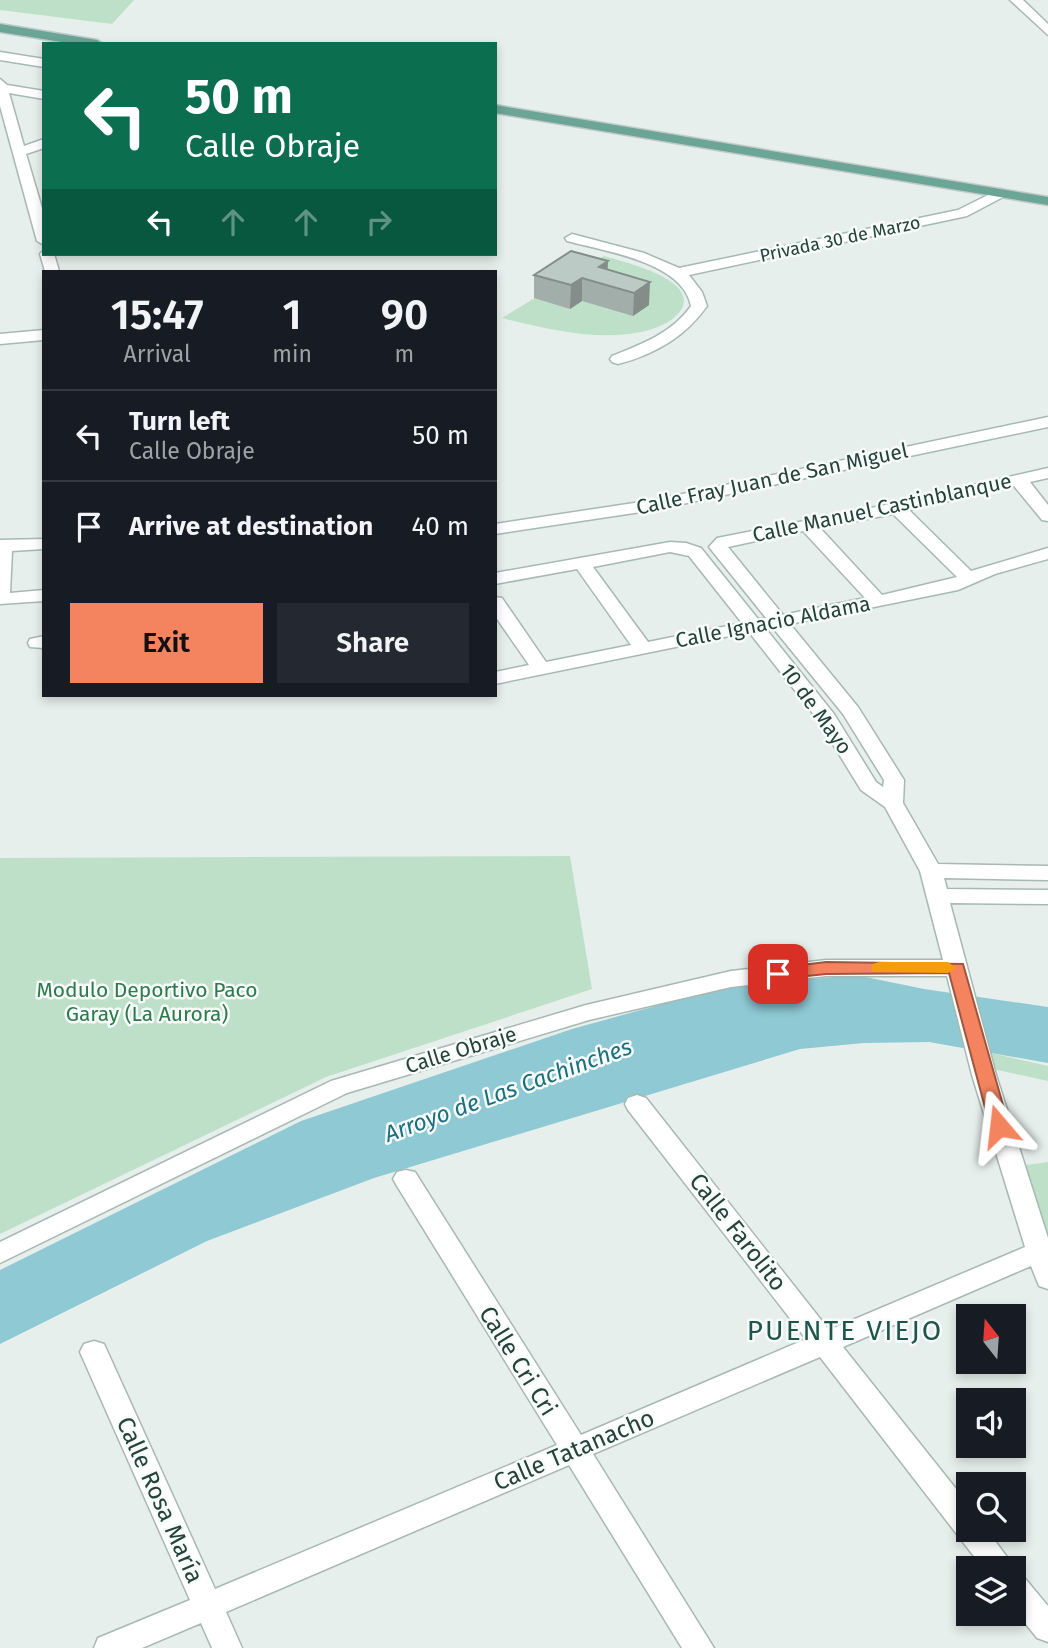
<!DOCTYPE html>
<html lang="en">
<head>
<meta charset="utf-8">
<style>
	:root { --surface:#171b24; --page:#242831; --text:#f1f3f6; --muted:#9ea1a6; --line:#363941; --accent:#f4845f }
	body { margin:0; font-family:"Fira Sans",sans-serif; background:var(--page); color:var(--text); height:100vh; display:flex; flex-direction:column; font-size:26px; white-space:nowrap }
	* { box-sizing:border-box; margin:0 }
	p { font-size:23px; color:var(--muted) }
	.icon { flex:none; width:38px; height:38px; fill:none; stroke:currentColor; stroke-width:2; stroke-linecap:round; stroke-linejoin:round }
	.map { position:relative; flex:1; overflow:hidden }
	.details { position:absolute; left:42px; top:270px; width:455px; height:427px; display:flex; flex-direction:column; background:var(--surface); border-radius:0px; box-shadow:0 4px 10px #0003 }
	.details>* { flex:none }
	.guide { position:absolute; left:42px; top:42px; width:455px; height:214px; border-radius:0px; box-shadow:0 4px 10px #0003; background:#0b6e4f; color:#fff; overflow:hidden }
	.needle { width:46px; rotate:343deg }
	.fabs { position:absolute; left:956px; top:1304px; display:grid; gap:14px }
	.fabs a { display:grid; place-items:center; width:70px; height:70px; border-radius:0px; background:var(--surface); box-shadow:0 4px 10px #0003; font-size:35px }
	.pin { position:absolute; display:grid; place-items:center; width:60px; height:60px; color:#fff; margin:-30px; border-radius:14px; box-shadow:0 4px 10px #0006 }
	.me { position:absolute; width:77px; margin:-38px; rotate:343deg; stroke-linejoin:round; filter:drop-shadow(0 0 5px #0008) }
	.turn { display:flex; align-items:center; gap:24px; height:147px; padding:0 28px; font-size:32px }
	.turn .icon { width:91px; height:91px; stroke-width:2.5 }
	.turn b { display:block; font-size:49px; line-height:60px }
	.lanes { display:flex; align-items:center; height:66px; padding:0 28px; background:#0003; justify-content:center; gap:35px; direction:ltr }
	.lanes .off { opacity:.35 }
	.eta { display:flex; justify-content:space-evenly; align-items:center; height:119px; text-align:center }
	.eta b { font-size:42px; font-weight:600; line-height:49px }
	.primary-button { display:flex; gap:14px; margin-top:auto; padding:14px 28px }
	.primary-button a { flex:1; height:80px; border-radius:0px; background:var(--accent); color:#111; font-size:28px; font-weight:600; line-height:80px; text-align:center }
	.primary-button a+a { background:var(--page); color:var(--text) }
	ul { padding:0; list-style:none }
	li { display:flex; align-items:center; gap:21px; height:91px; padding:0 28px; border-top:2px solid var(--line) }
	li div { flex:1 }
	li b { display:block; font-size:26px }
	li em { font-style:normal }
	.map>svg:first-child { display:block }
</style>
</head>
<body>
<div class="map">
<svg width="1048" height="1648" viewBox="0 0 1048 1648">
	<rect width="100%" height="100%" fill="#e6efeb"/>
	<path fill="#bfe0c8" d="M0,0H134L112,24L0,10Z
		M604,256C624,262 707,281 678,314C667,326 646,332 629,334C587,339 543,328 502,318Z
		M570,856L592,989L326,1077L0,1234V858Z
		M991,1053L1048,1066V1081L993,1069Z
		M1048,1162V1253L1019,1166Z"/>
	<path fill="#8ec9d4" d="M856,975L924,989L1048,1007V1063L929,1042L864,1043L800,1049L374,1178L207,1241L0,1344V1270L301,1121L572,1029L724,987Z"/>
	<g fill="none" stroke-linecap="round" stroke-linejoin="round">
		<defs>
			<path id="minor" d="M1010,0H1023L1048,24V35Z
				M0,52L44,59V67L0,60Z
				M0,79L7,85L44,91V99L9,93L24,146L44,139V148L26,154L44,215V245L37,241L0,106Z
				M1000,189L1007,193L1005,196L967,216L689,275L702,292L707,306C686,336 654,355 618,364L612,362L610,359L612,356C642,344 672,333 691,306C683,262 604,251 567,241L565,238L572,234L644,253L679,268L958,210Z
				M44,250V254H54L59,271H45L40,254Z
				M44,330V340L0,344V334Z
				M1048,417V427L654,510L495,534V524L654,500Z
				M1048,468V478L1030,482L1048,505V521L1042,520L1014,486L909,510L971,571L1048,548V559L995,574L958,590L790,624L858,707L904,780L903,803L938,864L1048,866V880L944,878L947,889L1048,890V904L950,903L996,1075L1048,1238V1289L1039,1286L1031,1266L843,1347L968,1504V1530H987L1015,1568L1013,1571V1568H983L820,1357L593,1454L714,1648H682L569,1465L226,1612L242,1648H212L201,1623L142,1648H94L98,1638L190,1600L80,1352L84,1344L94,1341L104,1344L215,1589L557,1445L397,1186L393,1179L397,1172L406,1170L415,1172L581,1435L806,1339L628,1110L625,1104L628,1098L637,1095L646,1098L829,1330L1025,1247L972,1075L947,976H826L731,987L589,1020L347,1093L0,1263V1242L331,1081L586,1005L731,971L826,960H943L920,871L885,807L861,790L818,720L749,632L495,684V672L529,665L495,616V597L502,598L546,662L631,645L577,569L495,584V573L670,542L686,543L701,548L758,619L766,618L709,547L717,538L881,506ZM893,514L957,577L882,595L820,528ZM803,531L865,598L783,615L728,547ZM670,552L689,556L742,623L648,642L593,567ZM773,628L843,714L884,780L883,787L876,782L834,714L766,629Z
				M44,539V549L12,551L10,593L44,590V601L0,604V540Z
				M44,636V648L30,647L28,643L30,639Z
				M1013,1572L1023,1576L1048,1606V1642L1037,1638L1013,1608Z"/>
			<path id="major" d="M0,24L97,40L103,44H74L0,32Z
				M495,105L1048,197V205L495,113Z"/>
		</defs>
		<use href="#minor" stroke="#a8b8b2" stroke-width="3"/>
		<use href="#major" stroke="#c2cac8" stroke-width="3"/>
		<use href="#minor" fill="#fff" fill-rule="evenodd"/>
		<use href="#major" fill="#6aa596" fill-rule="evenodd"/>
	</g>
	<path fill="#a1aea9" d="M608,270L649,305L633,316L582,301L570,309L534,298V275Z"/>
	<path fill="#838d89" d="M608,261L607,284L599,267Z
		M582,278V301L570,309L571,285Z
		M650,282L649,305L633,316L634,293Z"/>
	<path fill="#bbcac4" stroke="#838d89" stroke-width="2" d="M571,251L608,261L599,267L650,282L634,293L582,278L571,285L534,275Z"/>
	<path fill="#f4845f" stroke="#9f563e" stroke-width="2" d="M826,962L963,964L1009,1126L1006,1130H993L990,1126L949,973L826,974L778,979L770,974L778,968Z"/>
	<path fill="#f59e0b" d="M879,962H948L956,968L948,973L873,972L871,968L873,964Z"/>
	<g text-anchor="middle" stroke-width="5" stroke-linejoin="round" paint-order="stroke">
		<g font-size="18" fill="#24423a" stroke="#f7fbf9">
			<text transform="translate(840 239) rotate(-12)" y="6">Privada 30 de Marzo</text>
		</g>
		<g font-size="21" fill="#24423a" stroke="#f7fbf9">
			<text transform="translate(772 479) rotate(-12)" y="7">Calle Fray Juan de San Miguel</text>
			<text transform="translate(882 508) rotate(-12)" y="7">Calle Manuel Castinblanque</text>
			<text transform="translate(773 622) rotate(-11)" y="7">Calle Ignacio Aldama</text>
			<text transform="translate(816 709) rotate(54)" y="7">10 de Mayo</text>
			<text transform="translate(461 1050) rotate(-17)" y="7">Calle Obraje</text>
		</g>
		<g font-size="21" fill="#2d7a4b" stroke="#f7fbf9">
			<text x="147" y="997">Modulo Deportivo Paco<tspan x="147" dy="24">Garay (La Aurora)</tspan></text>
		</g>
		<g font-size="23" font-style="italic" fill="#1c6f80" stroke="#f7fbf9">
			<text transform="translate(508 1090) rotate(-20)" y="8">Arroyo de Las Cachinches</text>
		</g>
		<g font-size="24" fill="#24423a" stroke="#f7fbf9">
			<text transform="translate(738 1232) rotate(52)" y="8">Calle Farolito</text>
			<text transform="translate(518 1361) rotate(58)" y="8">Calle Cri Cri</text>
			<text transform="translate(574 1450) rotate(-23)" y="8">Calle Tatanacho</text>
			<text transform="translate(160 1500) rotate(66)" y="8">Calle Rosa María</text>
		</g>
		<g font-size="28" letter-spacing="2" fill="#1f5548" stroke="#f7fbf9">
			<text x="845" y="1340">PUENTE VIEJO</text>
		</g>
	</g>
</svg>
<div class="fabs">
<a><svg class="needle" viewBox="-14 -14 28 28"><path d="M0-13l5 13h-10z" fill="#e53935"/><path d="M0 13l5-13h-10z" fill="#9ea1a6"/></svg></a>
<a><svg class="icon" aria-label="sound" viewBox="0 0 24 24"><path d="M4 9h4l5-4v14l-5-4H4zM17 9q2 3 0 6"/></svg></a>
<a><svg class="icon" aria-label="search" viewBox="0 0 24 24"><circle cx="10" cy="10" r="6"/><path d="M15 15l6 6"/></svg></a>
<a><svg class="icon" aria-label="layers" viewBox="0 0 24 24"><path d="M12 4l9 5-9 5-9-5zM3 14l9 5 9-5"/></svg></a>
</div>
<div class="pin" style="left:778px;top:974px;background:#d93025"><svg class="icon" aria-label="arrive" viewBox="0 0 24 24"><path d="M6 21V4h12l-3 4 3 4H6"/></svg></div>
<svg class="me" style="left:999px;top:1126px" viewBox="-20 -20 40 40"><path d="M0-17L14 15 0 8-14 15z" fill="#f4845f" stroke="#fff" stroke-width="4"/></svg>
<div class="guide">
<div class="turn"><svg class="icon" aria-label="left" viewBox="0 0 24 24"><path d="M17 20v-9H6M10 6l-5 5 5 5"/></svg><div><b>50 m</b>Calle Obraje</div></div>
<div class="lanes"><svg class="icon" aria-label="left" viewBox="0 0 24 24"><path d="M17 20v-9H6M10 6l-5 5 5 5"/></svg><svg class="icon off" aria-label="ahead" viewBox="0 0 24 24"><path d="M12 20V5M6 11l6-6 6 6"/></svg><svg class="icon off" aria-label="ahead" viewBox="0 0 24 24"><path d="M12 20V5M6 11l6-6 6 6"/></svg><svg class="icon off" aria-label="right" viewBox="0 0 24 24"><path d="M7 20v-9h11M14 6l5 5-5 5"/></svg></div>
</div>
<section class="details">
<div class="eta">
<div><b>15:47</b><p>Arrival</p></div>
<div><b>1</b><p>min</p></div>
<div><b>90</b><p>m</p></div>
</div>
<ul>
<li><svg class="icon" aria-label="left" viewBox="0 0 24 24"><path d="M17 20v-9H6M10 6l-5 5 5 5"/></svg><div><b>Turn left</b><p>Calle Obraje</p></div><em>50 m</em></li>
<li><svg class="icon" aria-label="arrive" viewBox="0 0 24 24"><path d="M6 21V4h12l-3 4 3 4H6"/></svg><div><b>Arrive at destination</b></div><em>40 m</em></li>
</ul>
<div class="primary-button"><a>Exit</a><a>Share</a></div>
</section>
</div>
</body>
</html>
